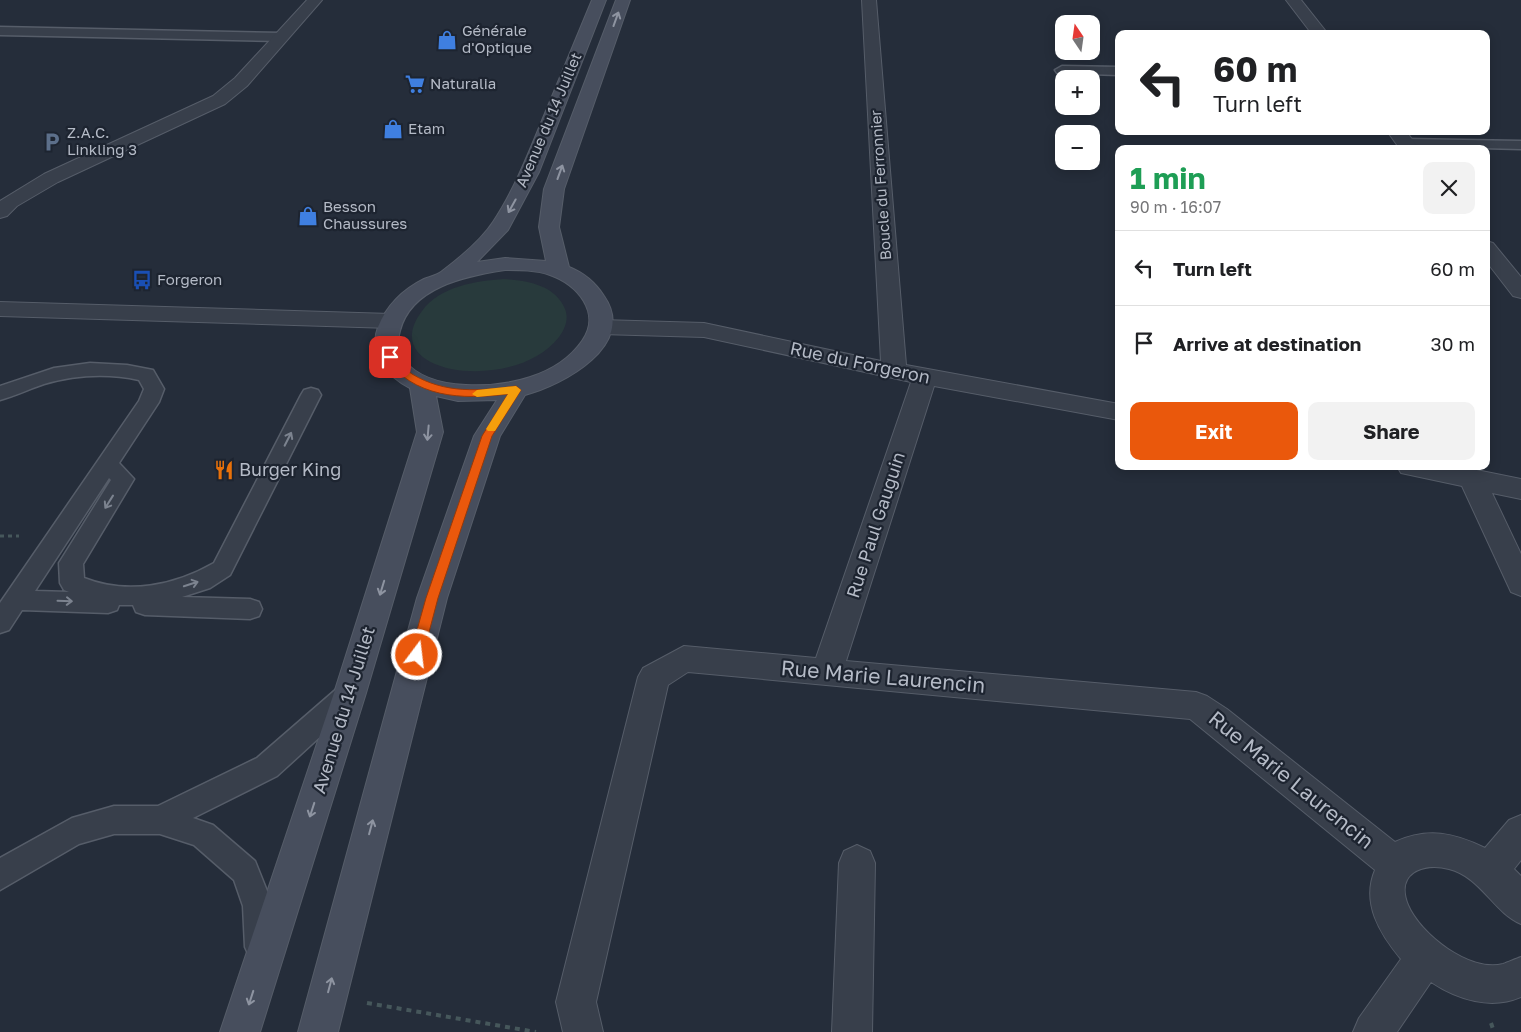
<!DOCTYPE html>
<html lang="en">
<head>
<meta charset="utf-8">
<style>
	:root { --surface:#fff; --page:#f2f2f2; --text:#202124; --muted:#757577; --line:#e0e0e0; --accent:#ea580c }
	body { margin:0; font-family:"Golos Text",sans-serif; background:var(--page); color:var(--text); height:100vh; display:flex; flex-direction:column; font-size:19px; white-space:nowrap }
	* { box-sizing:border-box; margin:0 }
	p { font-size:16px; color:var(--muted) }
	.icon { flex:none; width:28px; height:28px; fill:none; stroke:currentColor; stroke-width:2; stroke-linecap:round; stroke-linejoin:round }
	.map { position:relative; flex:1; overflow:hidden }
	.details { position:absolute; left:1115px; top:145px; width:375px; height:325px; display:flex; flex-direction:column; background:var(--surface); border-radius:10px; box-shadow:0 2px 12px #0003 }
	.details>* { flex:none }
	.top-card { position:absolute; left:1115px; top:30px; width:375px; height:105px; border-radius:10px; box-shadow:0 2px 12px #0003; background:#fff; color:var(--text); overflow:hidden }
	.needle { width:32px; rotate:347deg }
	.controls { position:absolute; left:1055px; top:15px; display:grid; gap:10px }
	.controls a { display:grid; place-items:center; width:45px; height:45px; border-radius:10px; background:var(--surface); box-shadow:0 2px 12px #0003; font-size:25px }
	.pin { position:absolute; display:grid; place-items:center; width:42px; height:42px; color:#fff; margin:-21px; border-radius:10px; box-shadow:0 2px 8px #0006 }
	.me { position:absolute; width:55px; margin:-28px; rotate:15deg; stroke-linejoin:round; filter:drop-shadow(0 0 4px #0008) }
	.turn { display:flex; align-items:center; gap:18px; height:105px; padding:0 15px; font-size:22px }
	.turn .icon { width:65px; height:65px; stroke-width:2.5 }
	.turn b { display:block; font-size:35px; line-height:42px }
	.round { display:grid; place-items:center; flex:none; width:52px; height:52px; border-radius:10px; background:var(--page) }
	.summary { display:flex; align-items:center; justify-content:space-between; height:85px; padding:0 15px }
	h1 { font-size:30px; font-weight:700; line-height:38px; color:#1e9e55 }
	.primary-button { display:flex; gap:10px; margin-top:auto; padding:10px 15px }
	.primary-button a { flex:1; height:58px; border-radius:10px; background:var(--accent); color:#fff; font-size:20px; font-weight:700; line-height:58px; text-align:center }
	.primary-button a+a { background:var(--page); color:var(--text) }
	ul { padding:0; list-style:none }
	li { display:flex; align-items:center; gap:15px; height:75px; padding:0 15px; border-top:1px solid var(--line) }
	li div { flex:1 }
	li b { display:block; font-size:19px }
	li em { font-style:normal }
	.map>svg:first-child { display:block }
</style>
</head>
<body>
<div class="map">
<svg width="1521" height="1032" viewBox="0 0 1521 1032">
	<rect width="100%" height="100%" fill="#252d3a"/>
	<path fill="#283a3c" d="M504,279C528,281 555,285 565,309C569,319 565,329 559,337C516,394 373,376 422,311C440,286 476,281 504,279Z"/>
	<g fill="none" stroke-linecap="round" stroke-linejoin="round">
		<defs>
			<path id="lane" d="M0,27L282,33L288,37L282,41L0,35Z
				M1062,66L1119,67V75L1057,73L1055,70Z
				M1405,139L1521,141V149L1400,146L1398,143L1400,140Z
				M90,363L127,365L153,370L164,389L159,402L119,463L134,479L83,564L84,578C127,595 174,586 214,563L301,395L304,390L311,388L318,390L321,395L230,575L210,588L182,597L250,599L259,602L262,609L259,616L250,619L145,615L136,612L133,605H119L117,610L108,613L22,610L9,630L0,633V603L139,401L144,389L139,380C107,373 75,375 44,384C29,389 15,396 0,400V386L54,368ZM109,478L111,480L59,563L60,583L64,590L69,592L35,591Z
				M349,683L358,686L362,694L358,702L277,776L193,818L213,825L255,861L273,906L277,947L272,958L261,963L250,958L245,947L243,906L234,880L194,845L160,834H114L79,844L0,890V858L72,818L114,806H158L257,758L340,686Z"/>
			<path id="street" d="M307,0H322L247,86L225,104L58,182L17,206L7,216L0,218V201L44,174L213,96L235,78Z
				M862,0H876L906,365L1119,404V420L934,386L846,661L1196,692L1207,696L1227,709L1395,842C1428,827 1454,833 1485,848L1509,820L1521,815V860L1514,869L1521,876V924C1493,912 1481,877 1449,869C1423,862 1395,873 1408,905C1420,934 1470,973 1503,964C1509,962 1515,959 1521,957V997C1491,1010 1458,1000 1431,982L1397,1032H1353L1359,1018L1401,959C1380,934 1361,903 1375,870L1190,719L688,672L668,685L596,1002L603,1032H563L556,1002L638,677L643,668L684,646L816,658L911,382L704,337L601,334L593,332L590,327L593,322L601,320L704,323L881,361Z
				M1286,0H1301L1328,34H1312Z
				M1387,131H1406L1419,149H1400Z
				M1486,241L1493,243L1521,277V298L1513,296L1486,261Z
				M0,302L391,314L399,316L402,321L399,326L391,328L0,316Z
				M1397,466H1457L1521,479V499L1492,493L1521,554V596L1511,592L1462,486L1401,473Z
				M857,845L870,851L875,863L872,1032H832L839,863L844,851Z"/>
			<path id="secondary" d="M592,0H606L539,172L508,230L477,262L505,258L546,261L539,227L544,189L616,0H630L564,189L559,227L569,267C584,273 595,282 604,296C638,345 563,385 525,395L500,436L447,598L338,1032H298L417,598L474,436L497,400L458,401L436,396L443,432L366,693L260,1032H220L334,693L417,432L410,388C388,377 368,354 378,327C387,305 402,290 424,279C429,277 437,275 441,272C457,260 482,239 493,222C513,192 527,157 541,123C558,82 575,41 592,0ZM505,270C519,270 536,270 550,275C577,284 602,313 582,341C557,377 506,387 466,385C444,384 418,378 404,360C398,352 397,341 400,331C411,287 466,276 505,270Z"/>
		</defs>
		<use href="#lane" stroke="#565d69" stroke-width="3"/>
		<use href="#street" stroke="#565d69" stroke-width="2"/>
		<use href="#secondary" stroke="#565d69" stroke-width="2"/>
		<path stroke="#46575b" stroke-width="3" stroke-dasharray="4 4" stroke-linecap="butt" d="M0,536H19"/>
		<path stroke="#46575b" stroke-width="4" stroke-dasharray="5 5" stroke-linecap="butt" d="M367,1003L536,1032
			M1491,1023L1494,1032"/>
		<use href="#lane" fill="#383f4b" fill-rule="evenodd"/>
		<use href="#street" fill="#383f4b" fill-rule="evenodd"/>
		<use href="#secondary" fill="#474e5d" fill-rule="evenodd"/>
	</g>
	<defs><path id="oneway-shaft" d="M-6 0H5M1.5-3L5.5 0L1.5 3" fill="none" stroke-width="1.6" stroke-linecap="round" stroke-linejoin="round" transform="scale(1.25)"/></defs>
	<g stroke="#8e94a1">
		<use href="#oneway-shaft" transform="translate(616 19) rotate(-70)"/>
		<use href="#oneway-shaft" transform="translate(560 172) rotate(-70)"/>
		<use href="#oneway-shaft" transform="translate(512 206) rotate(119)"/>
		<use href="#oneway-shaft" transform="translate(428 433) rotate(95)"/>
		<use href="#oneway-shaft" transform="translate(382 588) rotate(107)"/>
		<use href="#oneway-shaft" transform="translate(312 810) rotate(108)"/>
		<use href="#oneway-shaft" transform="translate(371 827) rotate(-75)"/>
		<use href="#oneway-shaft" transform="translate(330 985) rotate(-75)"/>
		<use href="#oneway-shaft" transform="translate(251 998) rotate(108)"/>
	</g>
	<g stroke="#7c838f">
		<use href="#oneway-shaft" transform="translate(288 439) rotate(-63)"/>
		<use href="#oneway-shaft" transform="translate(109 502) rotate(122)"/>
		<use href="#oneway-shaft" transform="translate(191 584) rotate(-18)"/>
		<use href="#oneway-shaft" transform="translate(65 601) rotate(2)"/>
	</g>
	<path fill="#ea580c" stroke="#983908" d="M390,354C398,357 404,369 412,374C445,394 480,391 516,386L521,390L492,436L438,598L423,655L417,660L410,655L426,598L482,436L508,394C462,400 413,398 385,357Z"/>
	<path fill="#f59e0b" d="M516,386L521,390L495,431H488L486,429L508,394L477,397L472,394L477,390Z"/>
	<defs>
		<symbol id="shop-bare" viewBox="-9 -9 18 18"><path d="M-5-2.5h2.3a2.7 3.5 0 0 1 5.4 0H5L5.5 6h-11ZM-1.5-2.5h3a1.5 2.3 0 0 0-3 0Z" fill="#3f7fe0" stroke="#1d2430" stroke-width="2.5" paint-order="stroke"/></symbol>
		<symbol id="supermarket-bare" viewBox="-9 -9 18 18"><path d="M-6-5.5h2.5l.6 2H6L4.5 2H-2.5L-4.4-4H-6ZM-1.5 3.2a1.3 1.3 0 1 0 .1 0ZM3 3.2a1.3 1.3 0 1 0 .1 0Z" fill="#3f7fe0" stroke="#1d2430" stroke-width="2.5" paint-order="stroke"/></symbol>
		<symbol id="parking-bare" viewBox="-9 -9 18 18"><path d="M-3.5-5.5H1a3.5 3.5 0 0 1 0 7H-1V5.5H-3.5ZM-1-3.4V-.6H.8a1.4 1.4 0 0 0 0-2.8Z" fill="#5c6f8a" stroke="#1d2430" stroke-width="2.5" paint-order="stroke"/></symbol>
		<symbol id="bus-bare" viewBox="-9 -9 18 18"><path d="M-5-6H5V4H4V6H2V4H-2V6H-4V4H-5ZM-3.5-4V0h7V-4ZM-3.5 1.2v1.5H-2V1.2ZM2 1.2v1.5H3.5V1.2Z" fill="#1a4fb4" stroke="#1d2430" stroke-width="2.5" paint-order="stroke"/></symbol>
		<symbol id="restaurant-bare" viewBox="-9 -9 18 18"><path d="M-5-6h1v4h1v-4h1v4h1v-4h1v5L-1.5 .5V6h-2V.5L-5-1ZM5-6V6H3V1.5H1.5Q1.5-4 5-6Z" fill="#e8710a" stroke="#1d2430" stroke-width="2.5" paint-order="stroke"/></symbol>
	</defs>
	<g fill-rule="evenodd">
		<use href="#shop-bare" x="433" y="26" width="28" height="28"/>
		<use href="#supermarket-bare" x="401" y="70" width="28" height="28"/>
		<use href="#shop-bare" x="379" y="115" width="28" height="28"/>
		<use href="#parking-bare" x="38" y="128" width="28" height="28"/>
		<use href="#shop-bare" x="294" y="202" width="28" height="28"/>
		<use href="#bus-bare" x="128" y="266" width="28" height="28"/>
		<use href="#restaurant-bare" x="210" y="456" width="28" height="28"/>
	</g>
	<g text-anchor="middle" stroke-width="4.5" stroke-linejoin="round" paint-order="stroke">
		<g font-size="15" fill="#b4bac6" stroke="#1d2430" text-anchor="start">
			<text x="462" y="36">Générale<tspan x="462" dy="17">d'Optique</tspan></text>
			<text x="430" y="89">Naturalia</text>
			<text x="408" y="134">Etam</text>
			<text x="67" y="138">Z.A.C.<tspan x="67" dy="17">Linkling 3</tspan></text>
			<text x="323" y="212">Besson<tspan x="323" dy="17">Chaussures</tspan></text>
			<text x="157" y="285">Forgeron</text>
		</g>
		<g font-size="15" fill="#b4bac6" stroke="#1d2430">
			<text transform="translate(549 120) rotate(-67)" y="5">Avenue du 14 Juillet</text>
			<text transform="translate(881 185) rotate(-94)" y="5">Boucle du Ferronnier</text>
		</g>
		<g font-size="18" fill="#b4bac6" stroke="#1d2430">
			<text transform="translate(860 363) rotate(12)" y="6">Rue du Forgeron</text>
			<text transform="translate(876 525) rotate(-72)" y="6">Rue Paul Gauguin</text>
			<text transform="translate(344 710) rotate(-73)" y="6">Avenue du 14 Juillet</text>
		</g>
		<g font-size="18" fill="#b4bac6" stroke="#1d2430" text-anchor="start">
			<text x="239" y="476">Burger King</text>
		</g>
		<g font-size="21" fill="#b4bac6" stroke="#1d2430">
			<text transform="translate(883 677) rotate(5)" y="7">Rue Marie Laurencin</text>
			<text transform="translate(1291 780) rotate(39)" y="7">Rue Marie Laurencin</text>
		</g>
	</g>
</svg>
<div class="controls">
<a><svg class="needle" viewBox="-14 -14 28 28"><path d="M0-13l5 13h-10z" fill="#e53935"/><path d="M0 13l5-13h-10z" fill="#757577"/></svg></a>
<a>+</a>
<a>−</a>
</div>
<div class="pin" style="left:390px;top:357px;background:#d93025"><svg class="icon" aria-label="arrive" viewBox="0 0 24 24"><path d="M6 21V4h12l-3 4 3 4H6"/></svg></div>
<svg class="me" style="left:417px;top:655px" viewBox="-20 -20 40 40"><circle r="17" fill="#ea580c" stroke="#fff" stroke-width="3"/><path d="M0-11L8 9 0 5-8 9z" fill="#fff"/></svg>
<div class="top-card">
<div class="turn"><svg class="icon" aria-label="left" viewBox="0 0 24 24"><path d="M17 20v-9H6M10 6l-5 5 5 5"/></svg><div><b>60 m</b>Turn left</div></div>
</div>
<section class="details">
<div class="summary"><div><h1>1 min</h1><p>90 m · 16:07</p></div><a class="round"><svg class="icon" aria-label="close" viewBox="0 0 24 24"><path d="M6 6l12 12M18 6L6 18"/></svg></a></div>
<ul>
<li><svg class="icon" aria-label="left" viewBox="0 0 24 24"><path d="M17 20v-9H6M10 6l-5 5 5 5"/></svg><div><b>Turn left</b></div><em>60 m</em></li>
<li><svg class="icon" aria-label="arrive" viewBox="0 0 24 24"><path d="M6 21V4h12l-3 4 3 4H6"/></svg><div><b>Arrive at destination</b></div><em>30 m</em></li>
</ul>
<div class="primary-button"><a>Exit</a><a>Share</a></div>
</section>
</div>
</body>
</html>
